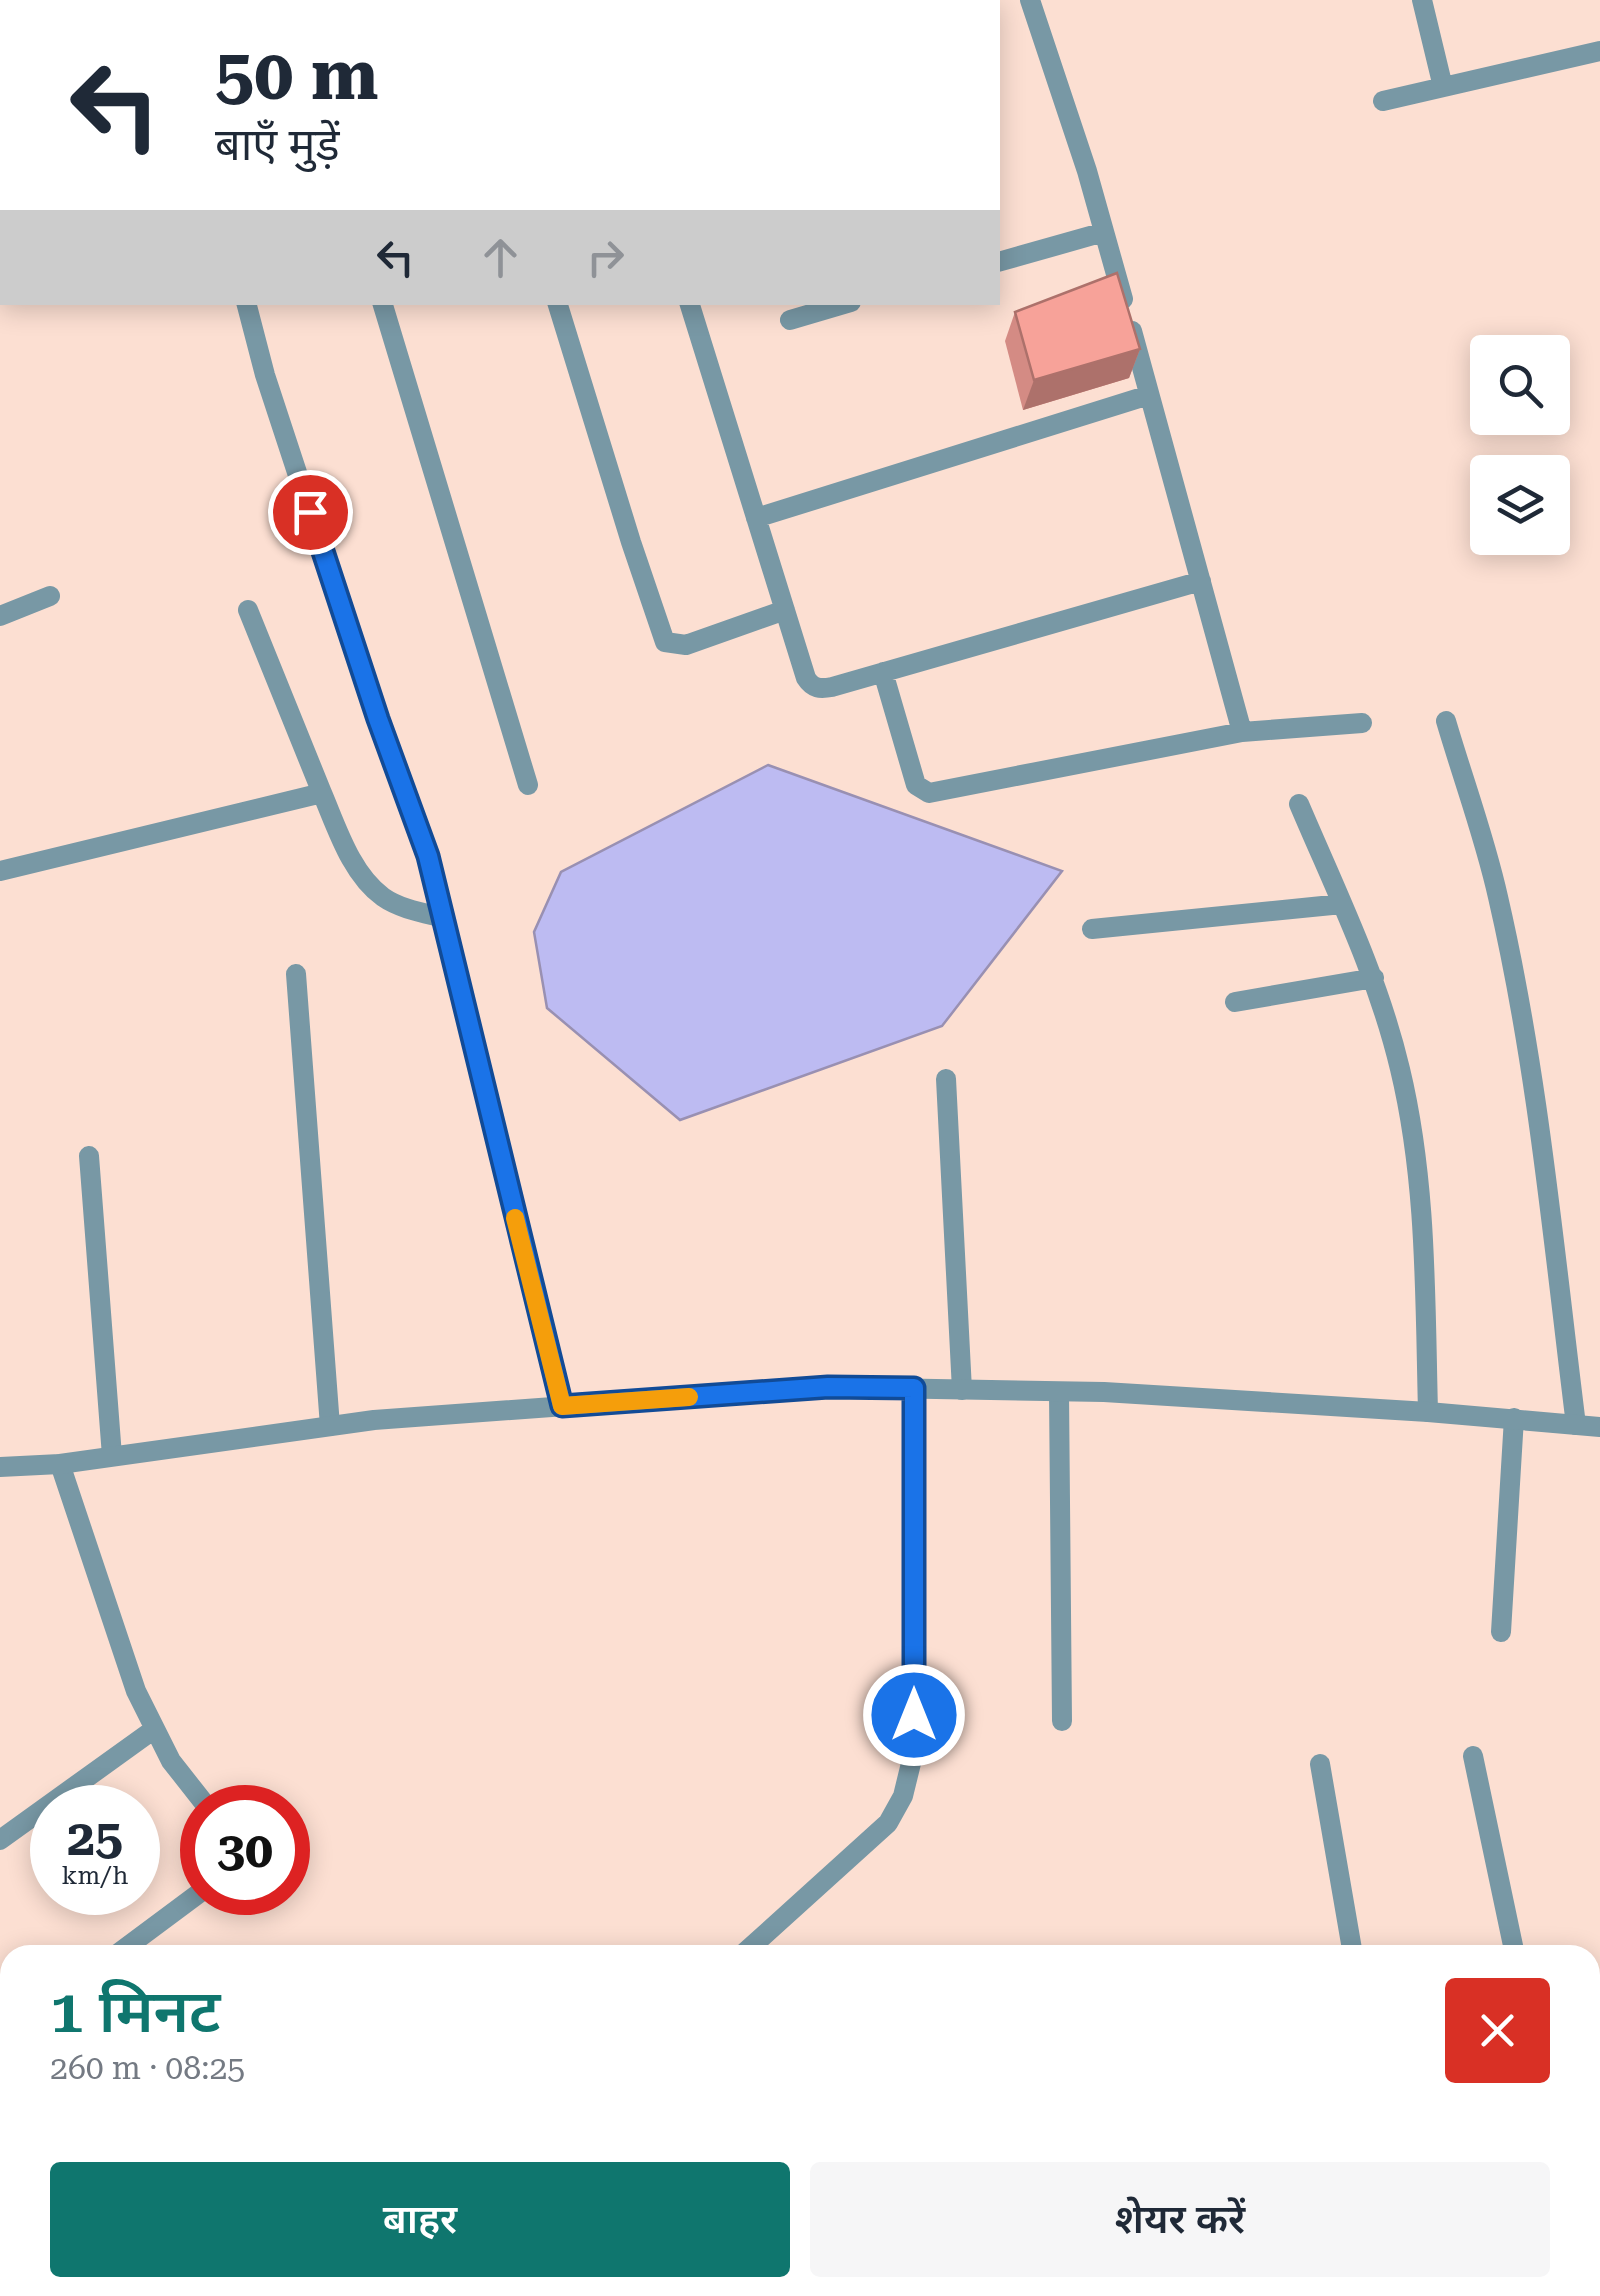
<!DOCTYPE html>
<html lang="hi">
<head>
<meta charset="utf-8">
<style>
	:root { --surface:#fff; --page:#f6f6f7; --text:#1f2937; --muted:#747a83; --accent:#0f766e }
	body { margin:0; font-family:"Roboto Serif","Noto Sans Devanagari",serif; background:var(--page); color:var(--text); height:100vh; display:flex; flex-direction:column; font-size:38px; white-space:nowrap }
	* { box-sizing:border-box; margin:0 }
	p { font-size:32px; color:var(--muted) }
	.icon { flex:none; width:55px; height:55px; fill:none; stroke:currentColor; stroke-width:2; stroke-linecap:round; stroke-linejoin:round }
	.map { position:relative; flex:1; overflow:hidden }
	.sheet { position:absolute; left:0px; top:1945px; width:1600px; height:352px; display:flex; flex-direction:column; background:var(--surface); border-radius:30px 30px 0 0; box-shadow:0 5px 25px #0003 }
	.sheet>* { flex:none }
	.banner { position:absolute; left:0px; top:0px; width:1000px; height:305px; box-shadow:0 5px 25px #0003; background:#fff; color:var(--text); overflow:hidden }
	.buttons { position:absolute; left:1470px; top:335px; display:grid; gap:20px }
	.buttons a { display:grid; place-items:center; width:100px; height:100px; border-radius:10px; background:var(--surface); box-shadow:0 5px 25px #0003; font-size:50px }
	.speed { position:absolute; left:30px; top:1785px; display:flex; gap:20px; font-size:50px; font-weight:700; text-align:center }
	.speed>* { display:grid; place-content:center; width:130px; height:130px; border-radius:50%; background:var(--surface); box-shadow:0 5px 25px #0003; line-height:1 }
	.speed small { font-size:25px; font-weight:400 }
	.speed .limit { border:15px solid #d22; background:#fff; color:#111 }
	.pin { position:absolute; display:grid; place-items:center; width:85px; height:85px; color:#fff; margin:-42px; border:5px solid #fff; border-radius:50%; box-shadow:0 2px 10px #0007 }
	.me { position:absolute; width:110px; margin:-55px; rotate:0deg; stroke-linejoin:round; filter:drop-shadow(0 0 8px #0008) }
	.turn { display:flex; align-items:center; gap:35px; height:210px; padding:0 50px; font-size:45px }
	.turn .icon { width:130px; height:130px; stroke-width:2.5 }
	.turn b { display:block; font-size:70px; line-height:85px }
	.lanes { display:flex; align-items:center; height:95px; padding:0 50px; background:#0003; justify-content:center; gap:50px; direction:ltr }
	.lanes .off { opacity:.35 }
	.round { display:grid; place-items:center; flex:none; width:105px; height:105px; border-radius:10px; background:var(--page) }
	.head { display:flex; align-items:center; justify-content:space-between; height:170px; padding:0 50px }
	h1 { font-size:60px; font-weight:600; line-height:75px; color:var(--accent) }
	.primary-button { display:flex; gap:20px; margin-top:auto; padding:20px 50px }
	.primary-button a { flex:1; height:115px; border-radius:10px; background:var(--accent); color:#fff; font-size:40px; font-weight:600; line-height:115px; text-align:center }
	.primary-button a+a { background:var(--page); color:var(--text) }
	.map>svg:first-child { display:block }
</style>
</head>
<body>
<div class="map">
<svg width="1600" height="2296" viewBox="0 0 1600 2296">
	<rect width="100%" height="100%" fill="#fcdfd2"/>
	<path fill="#bdbbf2" stroke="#9990b2" stroke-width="2.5" d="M768,765L1062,871L942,1026L680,1120L547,1008L534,932L561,872Z"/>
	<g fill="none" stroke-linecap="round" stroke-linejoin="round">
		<path stroke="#7898a5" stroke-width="20" d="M164,0L165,2
			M506,0V2
			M776,0L777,2
			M912,0V2
			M1030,0L1087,171L1123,299
			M1422,0L1443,87
			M262,2L270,0
			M1383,101L1600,51
			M998,262L1104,232
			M246,302L265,375L378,719L429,855L562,1406
			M382,302L528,785
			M557,302L631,542L665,642L686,645L785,610
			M689,302L806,678C813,689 820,689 832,687L1201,581
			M790,320L851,302
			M1132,331L1242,732
			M756,518L1149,395
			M248,610L322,793
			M0,616L50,596
			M883,672L916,785L929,793L1242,732L1362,723
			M1446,721C1463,779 1485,838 1498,897C1538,1070 1554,1249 1576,1425
			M1299,804C1336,891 1378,976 1400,1069C1427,1181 1425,1297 1428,1412
			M0,871L322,793C337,828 351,874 383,897C400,909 424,913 444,918
			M1092,929L1342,904
			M296,974L330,1426
			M1235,1002L1374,978
			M946,1079L962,1390
			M89,1156L112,1456
			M1059,1392L1062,1721
			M60,1464L136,1691L171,1761L208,1808
			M1501,1632L1514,1418
			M1473,1756L1515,1955
			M1320,1764L1353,1955
			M0,1840L153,1730
			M116,1955L202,1891
			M742,1955L888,1823L903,1796L914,1751V1387
			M0,2041L10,2033
			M0,2206L10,2225
			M42,2288L46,2296
			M473,2288L475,2296
			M704,2288L705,2296
			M870,2288L876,2296
			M1412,2288L1413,2296
			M1529,2288L1530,2296
			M384,2296L395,2288
			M973,2296L1002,2288"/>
		<path stroke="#7898a5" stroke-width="20" d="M0,1467L60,1464L374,1420L827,1387L1104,1392L1428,1412L1600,1427"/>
	</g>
	<path fill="#d48b84" d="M1015,312L1140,349L1129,378L1023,410L1005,341Z"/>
	<path fill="#ad716b" d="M1140,349L1129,378L1023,410L1034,380Z"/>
	<path fill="#f7a299" stroke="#ad716b" stroke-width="2.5" d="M1117,273L1140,349L1034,380L1015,312Z"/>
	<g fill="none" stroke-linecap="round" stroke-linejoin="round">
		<defs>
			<path id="route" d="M310,512L378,719L428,856L562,1406L828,1387L914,1388V1715"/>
		</defs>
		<use href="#route" stroke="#114b97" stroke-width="25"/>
		<use href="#route" stroke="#1a73e8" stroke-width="18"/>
		<path stroke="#f59e0b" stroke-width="18" d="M515,1218L562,1406L689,1397"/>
	</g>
</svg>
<div class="buttons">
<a><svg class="icon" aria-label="search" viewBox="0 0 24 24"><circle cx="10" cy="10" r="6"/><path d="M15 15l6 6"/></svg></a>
<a><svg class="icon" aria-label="layers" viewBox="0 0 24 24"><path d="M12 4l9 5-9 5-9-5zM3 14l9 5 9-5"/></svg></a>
</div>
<div class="speed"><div>25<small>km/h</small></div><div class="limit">30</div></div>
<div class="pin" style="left:310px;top:512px;background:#d93025"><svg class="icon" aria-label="arrive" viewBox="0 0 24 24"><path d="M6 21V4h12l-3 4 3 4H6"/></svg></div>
<svg class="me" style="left:914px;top:1715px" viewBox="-20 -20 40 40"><circle r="17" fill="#1a73e8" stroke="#fff" stroke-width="3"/><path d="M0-11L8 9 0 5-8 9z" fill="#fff"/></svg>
<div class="banner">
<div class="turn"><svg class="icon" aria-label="left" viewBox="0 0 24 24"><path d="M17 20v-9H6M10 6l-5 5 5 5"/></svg><div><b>50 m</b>बाएँ मुड़ें</div></div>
<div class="lanes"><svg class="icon" aria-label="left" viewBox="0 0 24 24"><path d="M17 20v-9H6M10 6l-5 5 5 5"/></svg><svg class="icon off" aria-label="ahead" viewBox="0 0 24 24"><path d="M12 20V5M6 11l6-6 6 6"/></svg><svg class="icon off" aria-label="right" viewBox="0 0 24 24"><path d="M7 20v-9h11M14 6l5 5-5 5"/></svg></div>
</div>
<section class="sheet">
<div class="head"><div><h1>1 मिनट</h1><p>260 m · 08:25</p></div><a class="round" style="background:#d93025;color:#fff"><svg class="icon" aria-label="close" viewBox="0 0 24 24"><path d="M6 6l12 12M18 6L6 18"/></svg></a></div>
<div class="primary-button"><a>बाहर</a><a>शेयर करें</a></div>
</section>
</div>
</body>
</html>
